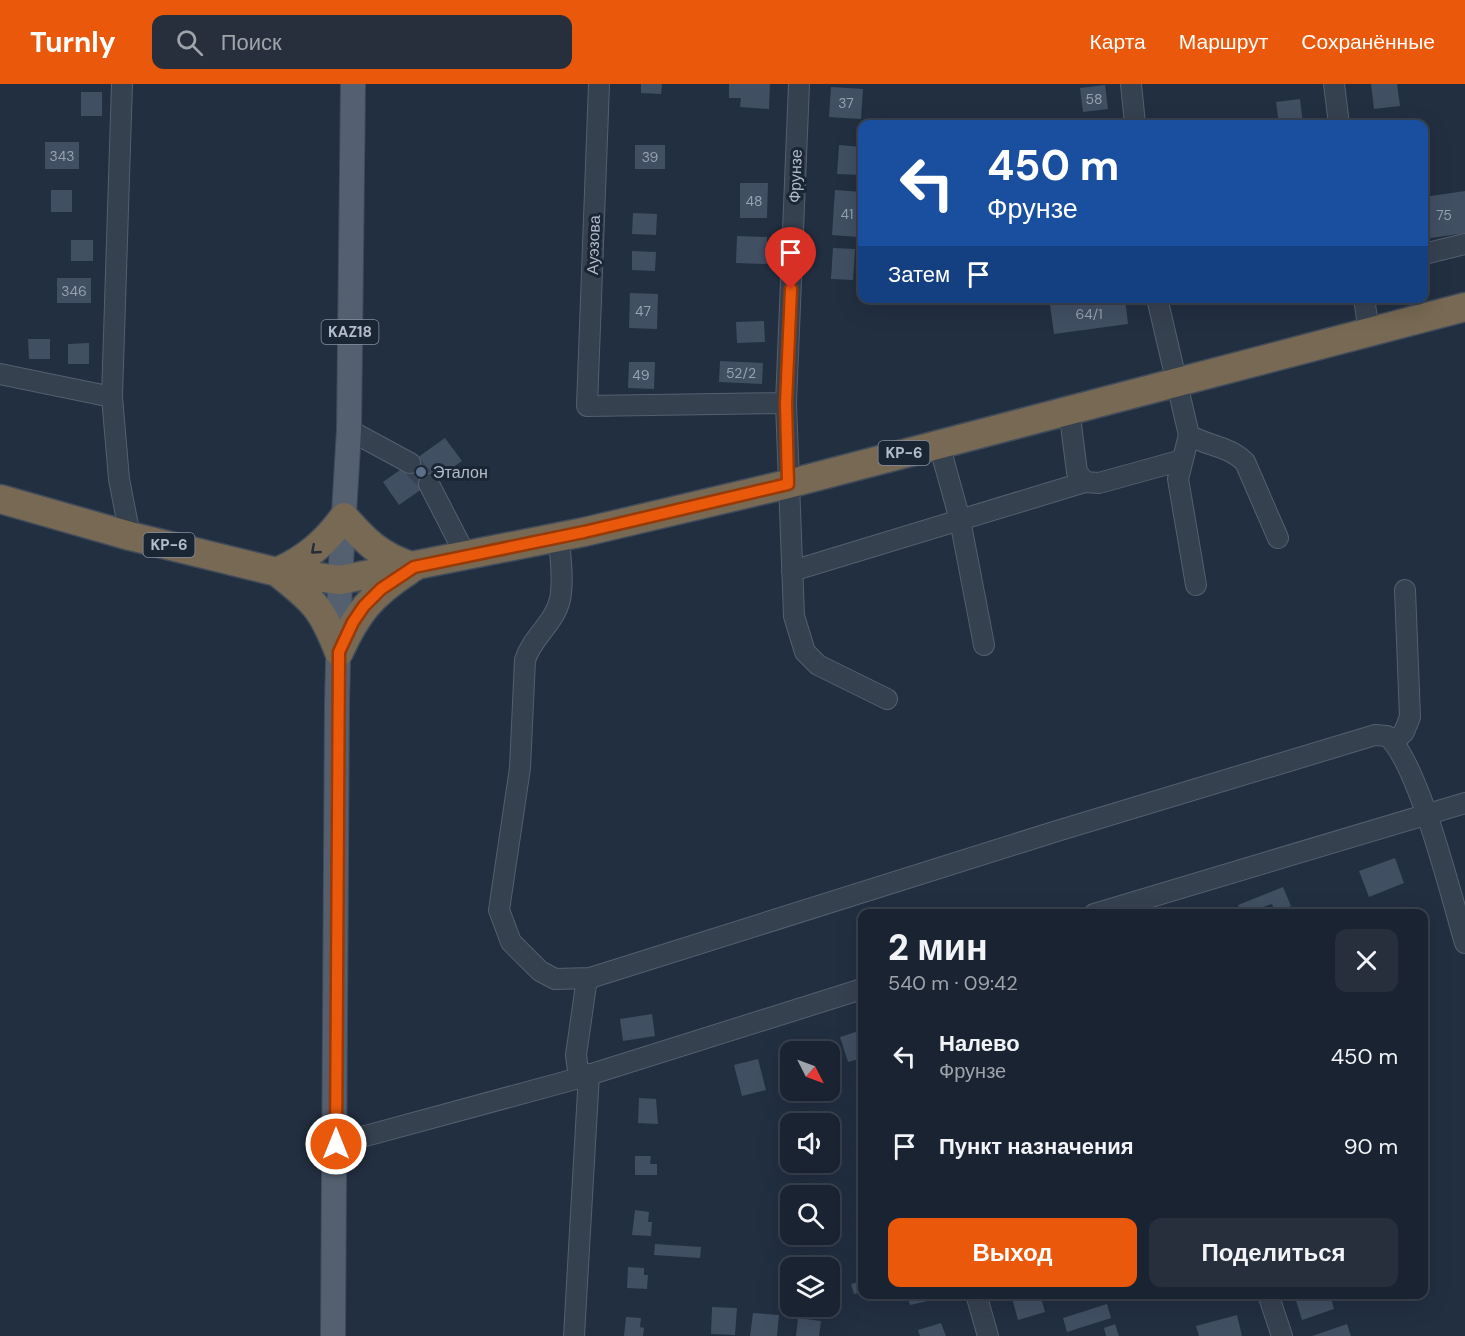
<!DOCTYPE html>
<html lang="ru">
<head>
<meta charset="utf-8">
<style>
	:root { --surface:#1a2331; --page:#272f3d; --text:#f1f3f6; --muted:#9fa4ab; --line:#38404d; --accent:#ea580c }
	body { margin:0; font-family:"DM Sans",sans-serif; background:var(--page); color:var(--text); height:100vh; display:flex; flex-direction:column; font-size:22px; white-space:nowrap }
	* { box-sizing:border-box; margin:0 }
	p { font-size:20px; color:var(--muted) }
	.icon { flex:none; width:33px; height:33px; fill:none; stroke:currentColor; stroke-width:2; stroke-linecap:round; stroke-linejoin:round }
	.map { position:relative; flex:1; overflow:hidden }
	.side { position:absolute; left:858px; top:825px; width:570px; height:390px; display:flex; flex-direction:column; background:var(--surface); border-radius:12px; box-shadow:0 6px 24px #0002,0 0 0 2px var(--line) }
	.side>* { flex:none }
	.hud { position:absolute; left:858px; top:36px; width:570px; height:183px; border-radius:12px; box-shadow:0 6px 24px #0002,0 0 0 2px var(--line); background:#1a4fa0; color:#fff; overflow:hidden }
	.needle { width:39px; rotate:132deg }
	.fabs { position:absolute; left:780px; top:957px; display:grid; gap:12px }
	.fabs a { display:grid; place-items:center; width:60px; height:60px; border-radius:12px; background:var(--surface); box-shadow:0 6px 24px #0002,0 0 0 2px var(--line); font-size:30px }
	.pin { position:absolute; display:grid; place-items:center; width:51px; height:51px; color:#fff; margin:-62px -26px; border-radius:50% 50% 50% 0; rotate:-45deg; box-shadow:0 0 6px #0007 }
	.pin .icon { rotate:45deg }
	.me { position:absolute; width:66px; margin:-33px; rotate:0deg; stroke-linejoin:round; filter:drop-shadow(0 0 4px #0008) }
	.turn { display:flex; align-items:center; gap:21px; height:126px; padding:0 30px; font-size:27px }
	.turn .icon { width:78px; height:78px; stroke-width:2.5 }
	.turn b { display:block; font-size:42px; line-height:51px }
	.then { display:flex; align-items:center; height:57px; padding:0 30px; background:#0003; gap:12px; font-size:22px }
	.round { display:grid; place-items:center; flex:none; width:63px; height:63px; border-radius:12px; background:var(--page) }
	.headline { display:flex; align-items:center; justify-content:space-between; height:102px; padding:0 30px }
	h1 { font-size:36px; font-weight:800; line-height:45px }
	.primary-button { display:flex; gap:12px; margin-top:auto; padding:12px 30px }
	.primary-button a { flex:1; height:69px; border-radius:12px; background:var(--accent); color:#fff; font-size:24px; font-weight:800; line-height:69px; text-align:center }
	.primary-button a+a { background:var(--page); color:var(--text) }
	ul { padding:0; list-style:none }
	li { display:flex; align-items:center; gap:18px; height:90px; padding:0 30px }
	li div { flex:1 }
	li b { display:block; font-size:22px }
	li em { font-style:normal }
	header { display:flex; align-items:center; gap:36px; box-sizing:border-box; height:84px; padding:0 30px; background:var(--accent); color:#fff }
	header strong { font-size:28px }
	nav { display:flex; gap:33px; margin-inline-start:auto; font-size:21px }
	.search { width:420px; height:54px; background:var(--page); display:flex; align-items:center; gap:15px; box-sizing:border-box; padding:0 21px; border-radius:12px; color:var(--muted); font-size:22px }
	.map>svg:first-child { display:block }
</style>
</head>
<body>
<header>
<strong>Turnly</strong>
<div class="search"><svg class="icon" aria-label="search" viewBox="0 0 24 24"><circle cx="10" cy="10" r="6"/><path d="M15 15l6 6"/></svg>Поиск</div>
<nav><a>Карта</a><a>Маршрут</a><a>Сохранённые</a></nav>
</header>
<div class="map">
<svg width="1465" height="1252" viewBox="0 0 1465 1252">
	<rect width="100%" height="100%" fill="#222f41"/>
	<path fill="#414f63" d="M641,0H662L661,10L641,9Z
		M729,0H770L769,25L740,23L741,14H729Z
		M1371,0H1397L1400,22L1374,25Z
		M1105,1L1108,25L1083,28L1080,4Z
		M831,3L863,5L861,35L829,33Z
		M81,8H102V32H81Z
		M1300,15L1303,40H1279L1276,18Z
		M45,58H79V85H45Z
		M635,61H665V85H635Z
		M839,61L862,63V91L837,90Z
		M740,99H768L767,134H740Z
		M51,106H72V128H51Z
		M835,106L861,108L858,153L832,151Z
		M1465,107V149L1424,155V113Z
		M633,129L657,130L656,151L632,150Z
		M737,152L767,153V180L736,179Z
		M71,156H93V177H71Z
		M833,164L855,165L853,196L831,195Z
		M632,167L656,168L655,187L632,186Z
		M57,194H91V219H57Z
		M630,209L658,210L657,245L629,244Z
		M1100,214H1125L1128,240L1054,250L1050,221Z
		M764,237L765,258L737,259L736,238Z
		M28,255H50V275H29Z
		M89,259V280H68V260Z
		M720,277L763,279L762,300L719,298Z
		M629,278H655L654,305L628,304Z
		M445,354L462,377L399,421L383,398Z
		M1395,774L1404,799L1369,813L1359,787Z
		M1283,803L1291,822L1275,829L1272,820L1241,830L1238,821Z
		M652,930L655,952L623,957L620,935Z
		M862,946V974L848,978L840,953Z
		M809,960L811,968H790V993L783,968Z
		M758,975L766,1006L742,1012L734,981Z
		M639,1014L656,1015L658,1040L638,1039Z
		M635,1072H651L650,1080H657V1091H635Z
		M635,1126L649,1128L648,1138H652L651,1152L632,1151Z
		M655,1160L701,1163L700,1174L654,1171Z
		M628,1183L644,1184V1191H648L647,1205L627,1204Z
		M862,1197V1208L854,1210L851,1200Z
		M907,1210H931L932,1216L910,1221Z
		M1011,1210H1040L1045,1228L1018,1236Z
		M1294,1210H1330L1334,1225L1302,1236Z
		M1107,1220L1111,1234L1067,1248L1063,1234Z
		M712,1223L737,1224L735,1251L711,1250Z
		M753,1229L779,1231L777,1252H750Z
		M1237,1231L1242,1252H1199L1196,1242Z
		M626,1233L641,1234L640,1243L644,1244L643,1252H624Z
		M798,1234L821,1237L819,1252H796Z
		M941,1239L946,1252H920L918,1246Z
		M1115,1240L1119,1252H1106L1104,1244Z
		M1347,1240L1351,1252H1312Z"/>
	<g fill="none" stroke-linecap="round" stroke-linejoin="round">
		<path stroke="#384456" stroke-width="20" stroke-dasharray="20 10" stroke-linecap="butt" d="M410,379L429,400"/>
		<defs>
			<path id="minor" d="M122,0L112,313L119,395L130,452
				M599,0L587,322L786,319
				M799,0L786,319L794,532L805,568L818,581L887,615
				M1131,0L1135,40
				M1334,0L1339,40
				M1424,170L1465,160
				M1157,214L1189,351L1178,395L1196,501
				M1364,214L1369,248
				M0,290L112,313
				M1069,325L1077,388L1085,398L1099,399L1182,376
				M349,346L410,379
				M1189,351C1207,362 1229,362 1245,378L1278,454
				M939,360L960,436L984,561
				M429,400L466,472
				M559,453C560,472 564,497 560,515C555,539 532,553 525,576L520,684L499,826L511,858L540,887L555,895L590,894
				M792,487L1085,398
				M1394,658L1404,648L1410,633L1405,506
				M1094,830L1465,719
				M579,994L576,971L586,901L590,894L1057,747L1375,651L1387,652C1418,677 1452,815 1465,859
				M336,1060L579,994L862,905
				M976,1210L988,1252
				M1268,1210L1282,1252
				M574,1252L589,990"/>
			<path id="major" d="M333,1252L337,620L340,496L349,346L353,0"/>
			<path id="highway" d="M0,415L130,452L277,488L340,496L584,448L788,400L1465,223
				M339,568C322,524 314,517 277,488C306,475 325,459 344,433C367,459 380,472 414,483
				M339,568C357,529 371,511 408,487"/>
		</defs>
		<use href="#minor" stroke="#545f6e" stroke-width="22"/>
		<use href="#major" stroke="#404a59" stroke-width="26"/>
		<use href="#highway" stroke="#414c5b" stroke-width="31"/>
		<use href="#minor" stroke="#364150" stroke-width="20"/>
		<use href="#major" stroke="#546070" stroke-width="24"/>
		<use href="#highway" stroke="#776953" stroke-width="28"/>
	</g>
	<defs><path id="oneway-chevron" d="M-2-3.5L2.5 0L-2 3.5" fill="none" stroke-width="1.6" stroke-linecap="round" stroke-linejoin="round" transform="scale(1.5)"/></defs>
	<use stroke="#242d38" href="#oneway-chevron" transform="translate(315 466) rotate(139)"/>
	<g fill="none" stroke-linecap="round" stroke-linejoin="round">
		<defs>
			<path id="route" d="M336,1060L339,568L353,538L364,522L381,505L414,483L584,448L788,400L786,319L791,205"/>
		</defs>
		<use href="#route" stroke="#983908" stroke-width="15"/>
		<use href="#route" stroke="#ea580c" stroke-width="10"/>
	</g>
	<circle fill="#5c6f8a" stroke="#1b2635" stroke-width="2" cx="421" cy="388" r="6"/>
	<g text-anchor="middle" stroke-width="6" stroke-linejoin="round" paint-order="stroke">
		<g font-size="14" fill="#96a1b1">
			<text x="1094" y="20">58</text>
			<text x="846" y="24">37</text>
			<text x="62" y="77">343</text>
			<text x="650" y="78">39</text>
			<text x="754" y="122">48</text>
			<text x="847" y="135">41</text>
			<text x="1444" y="136">75</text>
			<text x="74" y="212">346</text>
			<text x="643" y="232">47</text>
			<text x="1089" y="235">64/1</text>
			<text x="741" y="294">52/2</text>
			<text x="641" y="296">49</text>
		</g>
		<g fill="#1b2635" stroke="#858f9e" stroke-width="1.5">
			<rect x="321.5" y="236" width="57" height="24" rx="4.5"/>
			<rect x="878.5" y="357" width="51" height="24" rx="4.5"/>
			<rect x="143.5" y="449" width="51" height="24" rx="4.5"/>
		</g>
		<g font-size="15" font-weight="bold" fill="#b3bccb">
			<text x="350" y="253">KAZ18</text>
			<text x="904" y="374">KP-6</text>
			<text x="169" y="466">KP-6</text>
		</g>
		<g font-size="16" fill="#b3bccb" stroke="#1b2635">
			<text transform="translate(795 92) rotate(-88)" y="6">Фрунзе</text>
			<text transform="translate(593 161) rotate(-88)" y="6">Ауэзова</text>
		</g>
		<g font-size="16" fill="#b3bccb" stroke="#1b2635" text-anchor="start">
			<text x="433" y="394">Эталон</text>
		</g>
	</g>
</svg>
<div class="fabs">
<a><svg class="needle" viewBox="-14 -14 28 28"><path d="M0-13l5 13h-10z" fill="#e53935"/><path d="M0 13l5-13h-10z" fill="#9fa4ab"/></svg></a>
<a><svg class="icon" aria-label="sound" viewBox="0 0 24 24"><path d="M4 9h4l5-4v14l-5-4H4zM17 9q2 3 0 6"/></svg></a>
<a><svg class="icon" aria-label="search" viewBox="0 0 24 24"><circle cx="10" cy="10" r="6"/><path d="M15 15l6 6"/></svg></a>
<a><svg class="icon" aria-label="layers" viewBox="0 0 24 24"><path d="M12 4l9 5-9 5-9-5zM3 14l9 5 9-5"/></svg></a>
</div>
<div class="pin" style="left:791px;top:205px;background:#d93025"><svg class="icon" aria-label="arrive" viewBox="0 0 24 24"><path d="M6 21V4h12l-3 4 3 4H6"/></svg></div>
<svg class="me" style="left:336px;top:1060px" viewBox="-20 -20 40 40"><circle r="17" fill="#ea580c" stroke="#fff" stroke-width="3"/><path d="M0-11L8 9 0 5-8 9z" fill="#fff"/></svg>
<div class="hud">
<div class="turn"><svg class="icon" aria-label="left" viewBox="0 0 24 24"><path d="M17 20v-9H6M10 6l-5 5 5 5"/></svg><div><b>450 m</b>Фрунзе</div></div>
<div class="then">Затем<svg class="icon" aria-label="arrive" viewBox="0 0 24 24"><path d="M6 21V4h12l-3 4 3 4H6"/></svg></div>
</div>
<section class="side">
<div class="headline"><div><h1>2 мин</h1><p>540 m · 09:42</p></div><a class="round"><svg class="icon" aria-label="close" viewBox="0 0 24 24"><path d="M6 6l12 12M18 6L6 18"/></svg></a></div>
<ul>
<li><svg class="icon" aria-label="left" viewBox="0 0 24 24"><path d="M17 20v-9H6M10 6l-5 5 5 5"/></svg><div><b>Налево</b><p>Фрунзе</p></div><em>450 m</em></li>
<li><svg class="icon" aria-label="arrive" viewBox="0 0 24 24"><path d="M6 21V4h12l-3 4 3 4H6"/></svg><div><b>Пункт назначения</b></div><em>90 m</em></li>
</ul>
<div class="primary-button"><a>Выход</a><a>Поделиться</a></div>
</section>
</div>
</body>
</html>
